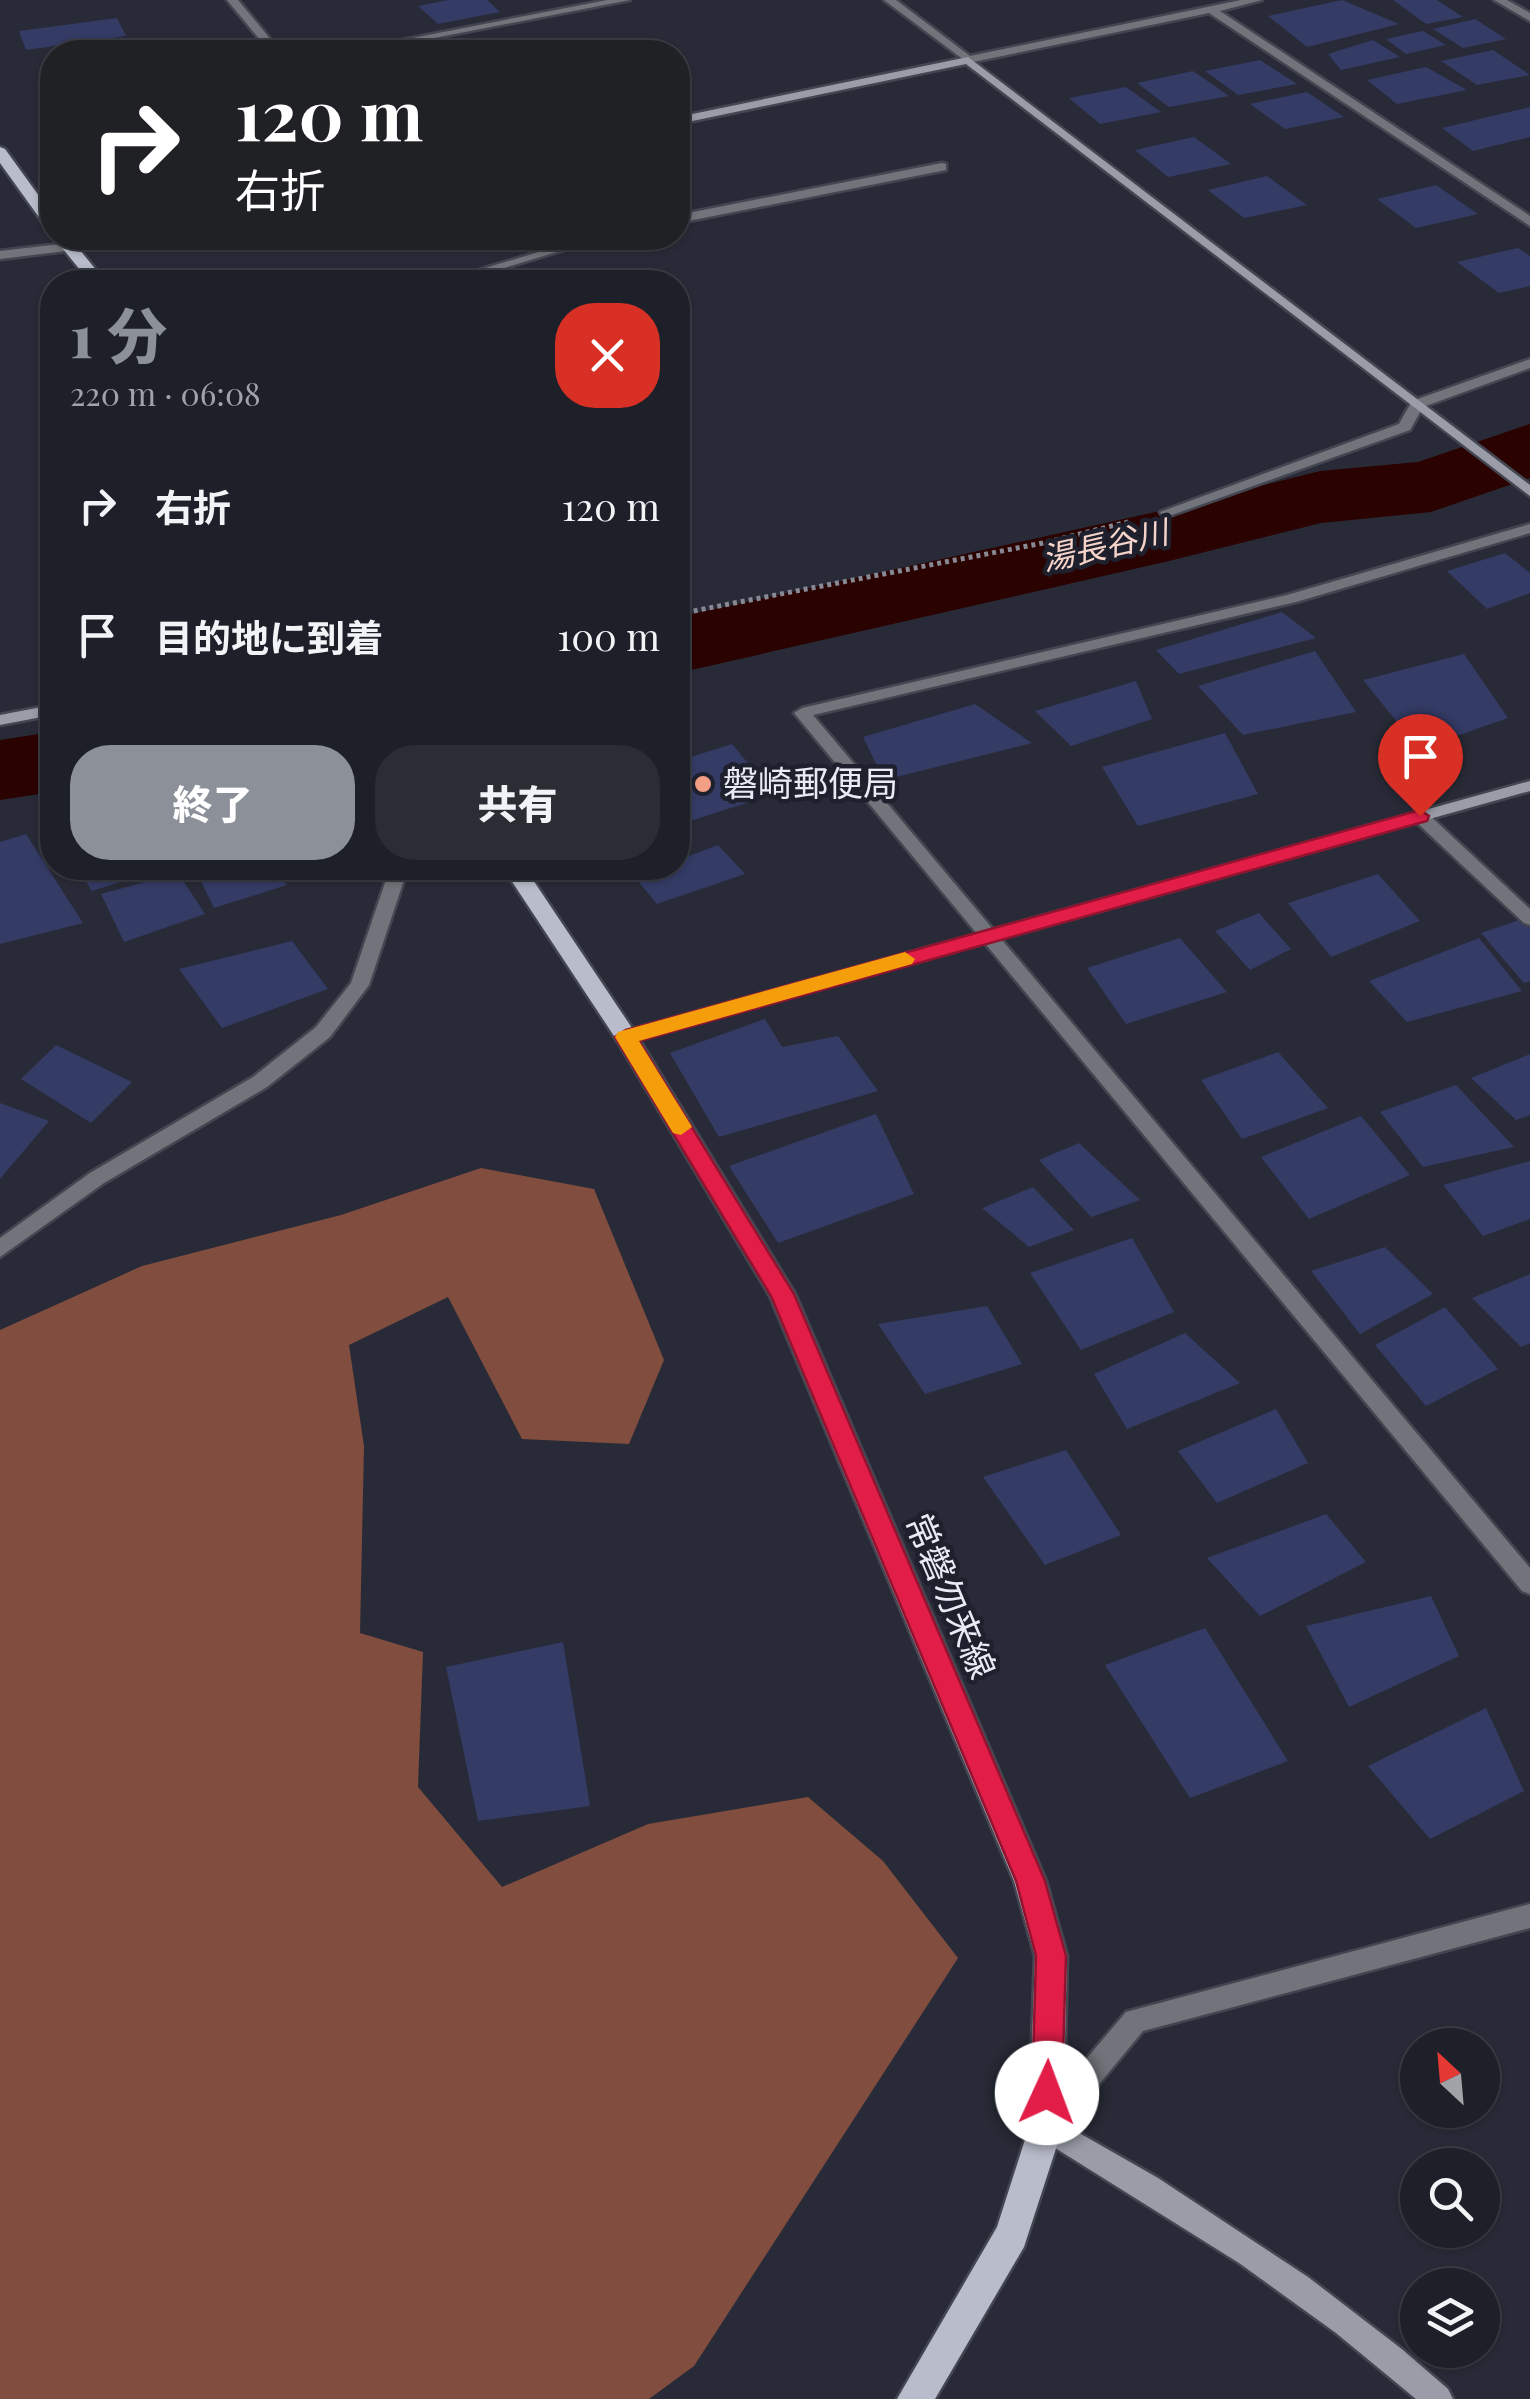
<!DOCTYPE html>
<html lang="ja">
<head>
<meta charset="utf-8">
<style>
	:root { --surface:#1e2029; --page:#2b2d35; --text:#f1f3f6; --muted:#a1a3a8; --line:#3c3e46; --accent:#8c9099 }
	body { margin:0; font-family:"Playfair Display","Noto Sans JP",serif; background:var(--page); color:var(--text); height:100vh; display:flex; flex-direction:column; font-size:38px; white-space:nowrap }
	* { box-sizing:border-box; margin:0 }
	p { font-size:32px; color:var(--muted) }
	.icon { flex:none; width:55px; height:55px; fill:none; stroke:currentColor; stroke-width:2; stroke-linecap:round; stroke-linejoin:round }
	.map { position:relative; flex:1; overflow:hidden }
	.sheet { position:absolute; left:40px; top:270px; width:650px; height:610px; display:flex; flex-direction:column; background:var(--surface); border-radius:40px; box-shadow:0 2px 8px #0004,0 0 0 2px var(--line) }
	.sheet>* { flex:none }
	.hud { position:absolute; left:40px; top:40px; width:650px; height:210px; border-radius:40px; box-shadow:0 2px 8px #0004,0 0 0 2px var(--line); background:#202124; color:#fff; overflow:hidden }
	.needle { width:65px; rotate:334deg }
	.controls { position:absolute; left:1400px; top:2028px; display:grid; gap:20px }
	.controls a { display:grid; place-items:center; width:100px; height:100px; border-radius:50%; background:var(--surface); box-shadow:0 2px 8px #0004,0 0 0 2px var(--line); font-size:50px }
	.pin { position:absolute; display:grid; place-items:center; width:85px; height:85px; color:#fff; margin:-102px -42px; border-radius:50% 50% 50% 0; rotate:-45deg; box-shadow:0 0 10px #0007 }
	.pin .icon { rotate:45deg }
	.me { position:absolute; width:110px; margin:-55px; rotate:2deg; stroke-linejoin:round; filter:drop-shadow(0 0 8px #0008) }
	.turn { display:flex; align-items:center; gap:35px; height:210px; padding:0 30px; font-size:45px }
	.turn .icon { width:130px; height:130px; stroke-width:2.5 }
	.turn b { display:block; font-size:70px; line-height:85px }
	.round { display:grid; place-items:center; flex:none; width:105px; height:105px; border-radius:40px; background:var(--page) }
	.head { display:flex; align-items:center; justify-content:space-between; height:170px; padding:0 30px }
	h1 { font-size:60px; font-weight:800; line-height:75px; color:var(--accent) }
	.action { display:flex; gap:20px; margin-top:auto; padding:20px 30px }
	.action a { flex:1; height:115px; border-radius:40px; background:var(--accent); color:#fff; font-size:40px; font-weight:800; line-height:115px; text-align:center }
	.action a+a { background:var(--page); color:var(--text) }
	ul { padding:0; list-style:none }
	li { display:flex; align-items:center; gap:30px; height:130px; padding:0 30px }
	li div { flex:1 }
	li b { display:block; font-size:38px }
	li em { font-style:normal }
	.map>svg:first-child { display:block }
</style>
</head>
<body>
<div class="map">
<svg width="1530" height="2399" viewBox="0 0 1530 2399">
	<rect width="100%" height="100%" fill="#282b37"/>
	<path fill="#804d3f" d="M481,1168L594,1189L664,1360L629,1444L522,1439L448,1297L349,1345L364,1446L360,1633L423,1652L418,1787L502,1887L648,1824L808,1797L883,1861L958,1958L694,2366L649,2399H0V1330L142,1266L341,1215Z"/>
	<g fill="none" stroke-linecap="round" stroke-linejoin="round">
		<path fill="#2a0200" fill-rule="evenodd" d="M1530,424V478L1431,512L1321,523L1169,561L678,673V617L1169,509L1320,471L1418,462Z
			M52,732V792L0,800V740Z"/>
	</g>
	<path fill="#343b65" d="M448,0H487L500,12L438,24L418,6Z
		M1342,0L1399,24L1307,47L1268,16Z
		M1393,0H1437L1463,17L1426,24Z
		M117,18L126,36L26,50L19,31Z
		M1475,19L1506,39L1463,48L1433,29Z
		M1423,31L1446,45L1406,54L1386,39Z
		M1373,40L1400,57L1341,70L1328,54Z
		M1493,50L1530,75L1477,85L1441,61Z
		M1260,60L1297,84L1238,95L1205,71Z
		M1426,67L1467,90L1397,104L1367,80Z
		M1193,71L1229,96L1169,107L1137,83Z
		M1126,87L1161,112L1100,124L1069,98Z
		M1307,92L1344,117L1285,129L1250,104Z
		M1530,107V137L1473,151L1442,128Z
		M1194,137L1231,164L1168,177L1135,150Z
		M1267,176L1307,205L1244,218L1208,190Z
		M1436,185L1478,214L1416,228L1377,199Z
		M1518,248L1530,256V286L1499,293L1457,262Z
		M1505,553L1530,573V593L1487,609L1447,571Z
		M1282,612L1316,638L1179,674L1156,650Z
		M1315,651L1356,712L1243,735L1198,686Z
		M1464,654L1508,718L1419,749L1363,680Z
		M1136,681L1152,719L1071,746L1035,711Z
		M975,704L1032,743L884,780L863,737Z
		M1225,733L1258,794L1138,826L1102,767Z
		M732,744L774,794L678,825V761Z
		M26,834L83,923L0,944V842Z
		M718,845L745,874L657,904L633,875L655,868H678V860Z
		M77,868H165L92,891Z
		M200,868H275L287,885L214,908L195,869Z
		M178,873L205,914L124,942L101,894Z
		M1378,874L1420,921L1331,957L1288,903Z
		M1259,913L1291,949L1250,970L1215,931Z
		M1522,919L1530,927V981L1524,983L1481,933Z
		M1180,938L1227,992L1126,1024L1087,968Z
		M1479,938L1522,991L1407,1022L1369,981Z
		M292,941L328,989L222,1028L179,969Z
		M765,1019L782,1047L838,1036L878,1091L719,1137L670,1053Z
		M56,1045L132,1082L91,1123L21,1079Z
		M1278,1052L1328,1108L1242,1139L1201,1080Z
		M1530,1054V1115L1516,1120L1471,1078Z
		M1456,1085L1514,1147L1423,1167L1380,1112Z
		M0,1103L49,1121L0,1179Z
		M876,1114L914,1194L778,1243L729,1166Z
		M1361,1116L1410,1175L1309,1219L1261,1157Z
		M1079,1143L1140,1200L1091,1217L1039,1160Z
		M1530,1161V1219L1483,1236L1443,1185Z
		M1033,1187L1074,1230L1029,1247L982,1208Z
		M1132,1238L1174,1312L1081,1350L1030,1273Z
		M1385,1247L1433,1294L1360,1334L1311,1271Z
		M1530,1274V1343L1521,1347L1472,1298Z
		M987,1306L1022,1364L925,1394L878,1324Z
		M1445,1307L1498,1369L1426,1406L1375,1345Z
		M1185,1333L1240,1383L1127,1429L1094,1374Z
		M1276,1409L1308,1463L1217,1503L1178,1451Z
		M1066,1450L1121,1535L1045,1565L983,1477Z
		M1326,1514L1366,1562L1260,1616L1207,1558Z
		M1431,1596L1459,1656L1349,1707L1306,1626Z
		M1205,1628L1288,1761L1190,1798L1105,1665Z
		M563,1642L590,1806L478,1821L446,1667Z
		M1486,1708L1524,1791L1430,1839L1368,1766Z"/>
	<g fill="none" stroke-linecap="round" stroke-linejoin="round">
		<defs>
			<path id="street" d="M227,0H238L281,52H270Z
				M607,0H630L362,52H341Z
				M884,0H896L970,56L1241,0H1262L1220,11L1530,216V226L1209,13L968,63Z
				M1494,0H1507L1530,13V21Z
				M942,163L946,164V170L678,223V215Z
				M585,238H603L458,282H439Z
				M69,243L75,247L74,250L0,259V251Z
				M1530,359V368L1423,407L1410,430L1172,515H1162L1160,512L1399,424L1412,401Z
				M1530,524V533L1296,602L813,715L1530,1568V1594L1522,1591L794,713L802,708L1287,595Z
				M1420,811L1426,812L1530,909V925L1524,923L1414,820L1411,816L1414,812Z
				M390,868H408L369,985L330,1037L267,1087L104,1183L0,1257V1238L90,1173L253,1077L316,1027L351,983Z
				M1530,1904V1928L1143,2031L1057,2135L1047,2139L1037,2135L1033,2126L1037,2117L1126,2012Z"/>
			<path id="secondary" d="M968,57L1530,485V496L966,64L678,124V117Z
				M98,238H121L69,251L63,247Z
				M52,705V715L0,725V715Z
				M1530,781V791L626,1043L617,1037L626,1031Z
				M1046,2114L1158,2178L1308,2277L1403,2350L1448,2389L1453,2399H1416L1336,2333L1239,2263L1036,2136L1032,2127L1036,2118Z"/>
			<path id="primary" d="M0,147L5,149L52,214V229L46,227L0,163Z
				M54,238H70L106,282H90Z
				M503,868H525L634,1031L795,1294L1046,1881L1067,1956L1063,2127L1024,2247L935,2399H897L997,2227L1029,2127L1035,1956L1014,1881L770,1296L618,1042Z"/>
		</defs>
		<use href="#street" stroke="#434651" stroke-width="5"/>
		<use href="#secondary" stroke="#434651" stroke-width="5"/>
		<use href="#primary" stroke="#434651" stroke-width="5"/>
		<path stroke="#878994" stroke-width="5" stroke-dasharray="4 4" stroke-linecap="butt" d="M678,614L1043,543L1132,521"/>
		<use href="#street" fill="#72747b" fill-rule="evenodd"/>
		<use href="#secondary" fill="#9a9da8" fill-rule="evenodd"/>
		<use href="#primary" fill="#b9bdcb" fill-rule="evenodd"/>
	</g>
	<path fill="#e11d48" stroke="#92132f" stroke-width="2.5" d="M1420,810L1429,816L1427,821L639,1041L794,1294L1045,1881L1066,1956L1062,2093L1058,2104L1047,2108L1036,2104L1032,2093L1036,1956L1016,1881L771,1296L615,1037L626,1030Z"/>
	<path fill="#f59e0b" d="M905,952L915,959L912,964L639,1041L692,1127L681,1135L673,1133L615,1037L618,1032Z"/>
	<circle fill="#f39f86" stroke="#1e212d" stroke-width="4" cx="703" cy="784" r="10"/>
	<g text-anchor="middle" stroke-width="9" stroke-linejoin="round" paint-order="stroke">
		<g font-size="32" font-style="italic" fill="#f7d4ca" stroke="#1e212d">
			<text transform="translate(1105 546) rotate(-13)" y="11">湯長谷川</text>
		</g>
		<g font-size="35" fill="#e9ebf4" stroke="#1e212d" text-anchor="start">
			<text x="723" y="796">磐崎郵便局</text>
		</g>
		<g font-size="35" fill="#e9ebf4" stroke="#1e212d">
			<text transform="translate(950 1596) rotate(67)" y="12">常磐勿来線</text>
		</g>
	</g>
</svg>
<div class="controls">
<a><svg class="needle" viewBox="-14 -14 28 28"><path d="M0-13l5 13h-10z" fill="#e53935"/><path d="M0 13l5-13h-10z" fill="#a1a3a8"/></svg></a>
<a><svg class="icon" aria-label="search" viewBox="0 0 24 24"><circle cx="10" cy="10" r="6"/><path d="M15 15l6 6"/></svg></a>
<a><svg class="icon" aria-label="layers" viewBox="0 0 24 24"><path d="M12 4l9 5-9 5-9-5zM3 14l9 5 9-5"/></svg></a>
</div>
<div class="pin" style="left:1420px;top:816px;background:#d93025"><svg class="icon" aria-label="arrive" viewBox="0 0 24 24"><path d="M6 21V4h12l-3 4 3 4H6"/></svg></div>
<svg class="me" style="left:1047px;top:2093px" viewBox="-20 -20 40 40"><circle r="19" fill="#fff"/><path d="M0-13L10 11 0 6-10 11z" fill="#e11d48"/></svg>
<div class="hud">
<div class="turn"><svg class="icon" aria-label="right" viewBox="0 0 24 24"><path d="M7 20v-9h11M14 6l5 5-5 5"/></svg><div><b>120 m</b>右折</div></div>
</div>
<section class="sheet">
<div class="head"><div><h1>1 分</h1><p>220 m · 06:08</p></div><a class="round" style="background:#d93025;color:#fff"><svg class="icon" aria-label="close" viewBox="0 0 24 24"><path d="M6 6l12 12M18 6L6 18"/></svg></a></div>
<ul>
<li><svg class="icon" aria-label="right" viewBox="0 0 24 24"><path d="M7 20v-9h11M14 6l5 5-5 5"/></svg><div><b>右折</b></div><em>120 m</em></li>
<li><svg class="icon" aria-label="arrive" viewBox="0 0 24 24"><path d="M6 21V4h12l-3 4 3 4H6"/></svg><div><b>目的地に到着</b></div><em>100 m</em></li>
</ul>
<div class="action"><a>終了</a><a>共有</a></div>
</section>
</div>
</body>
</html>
